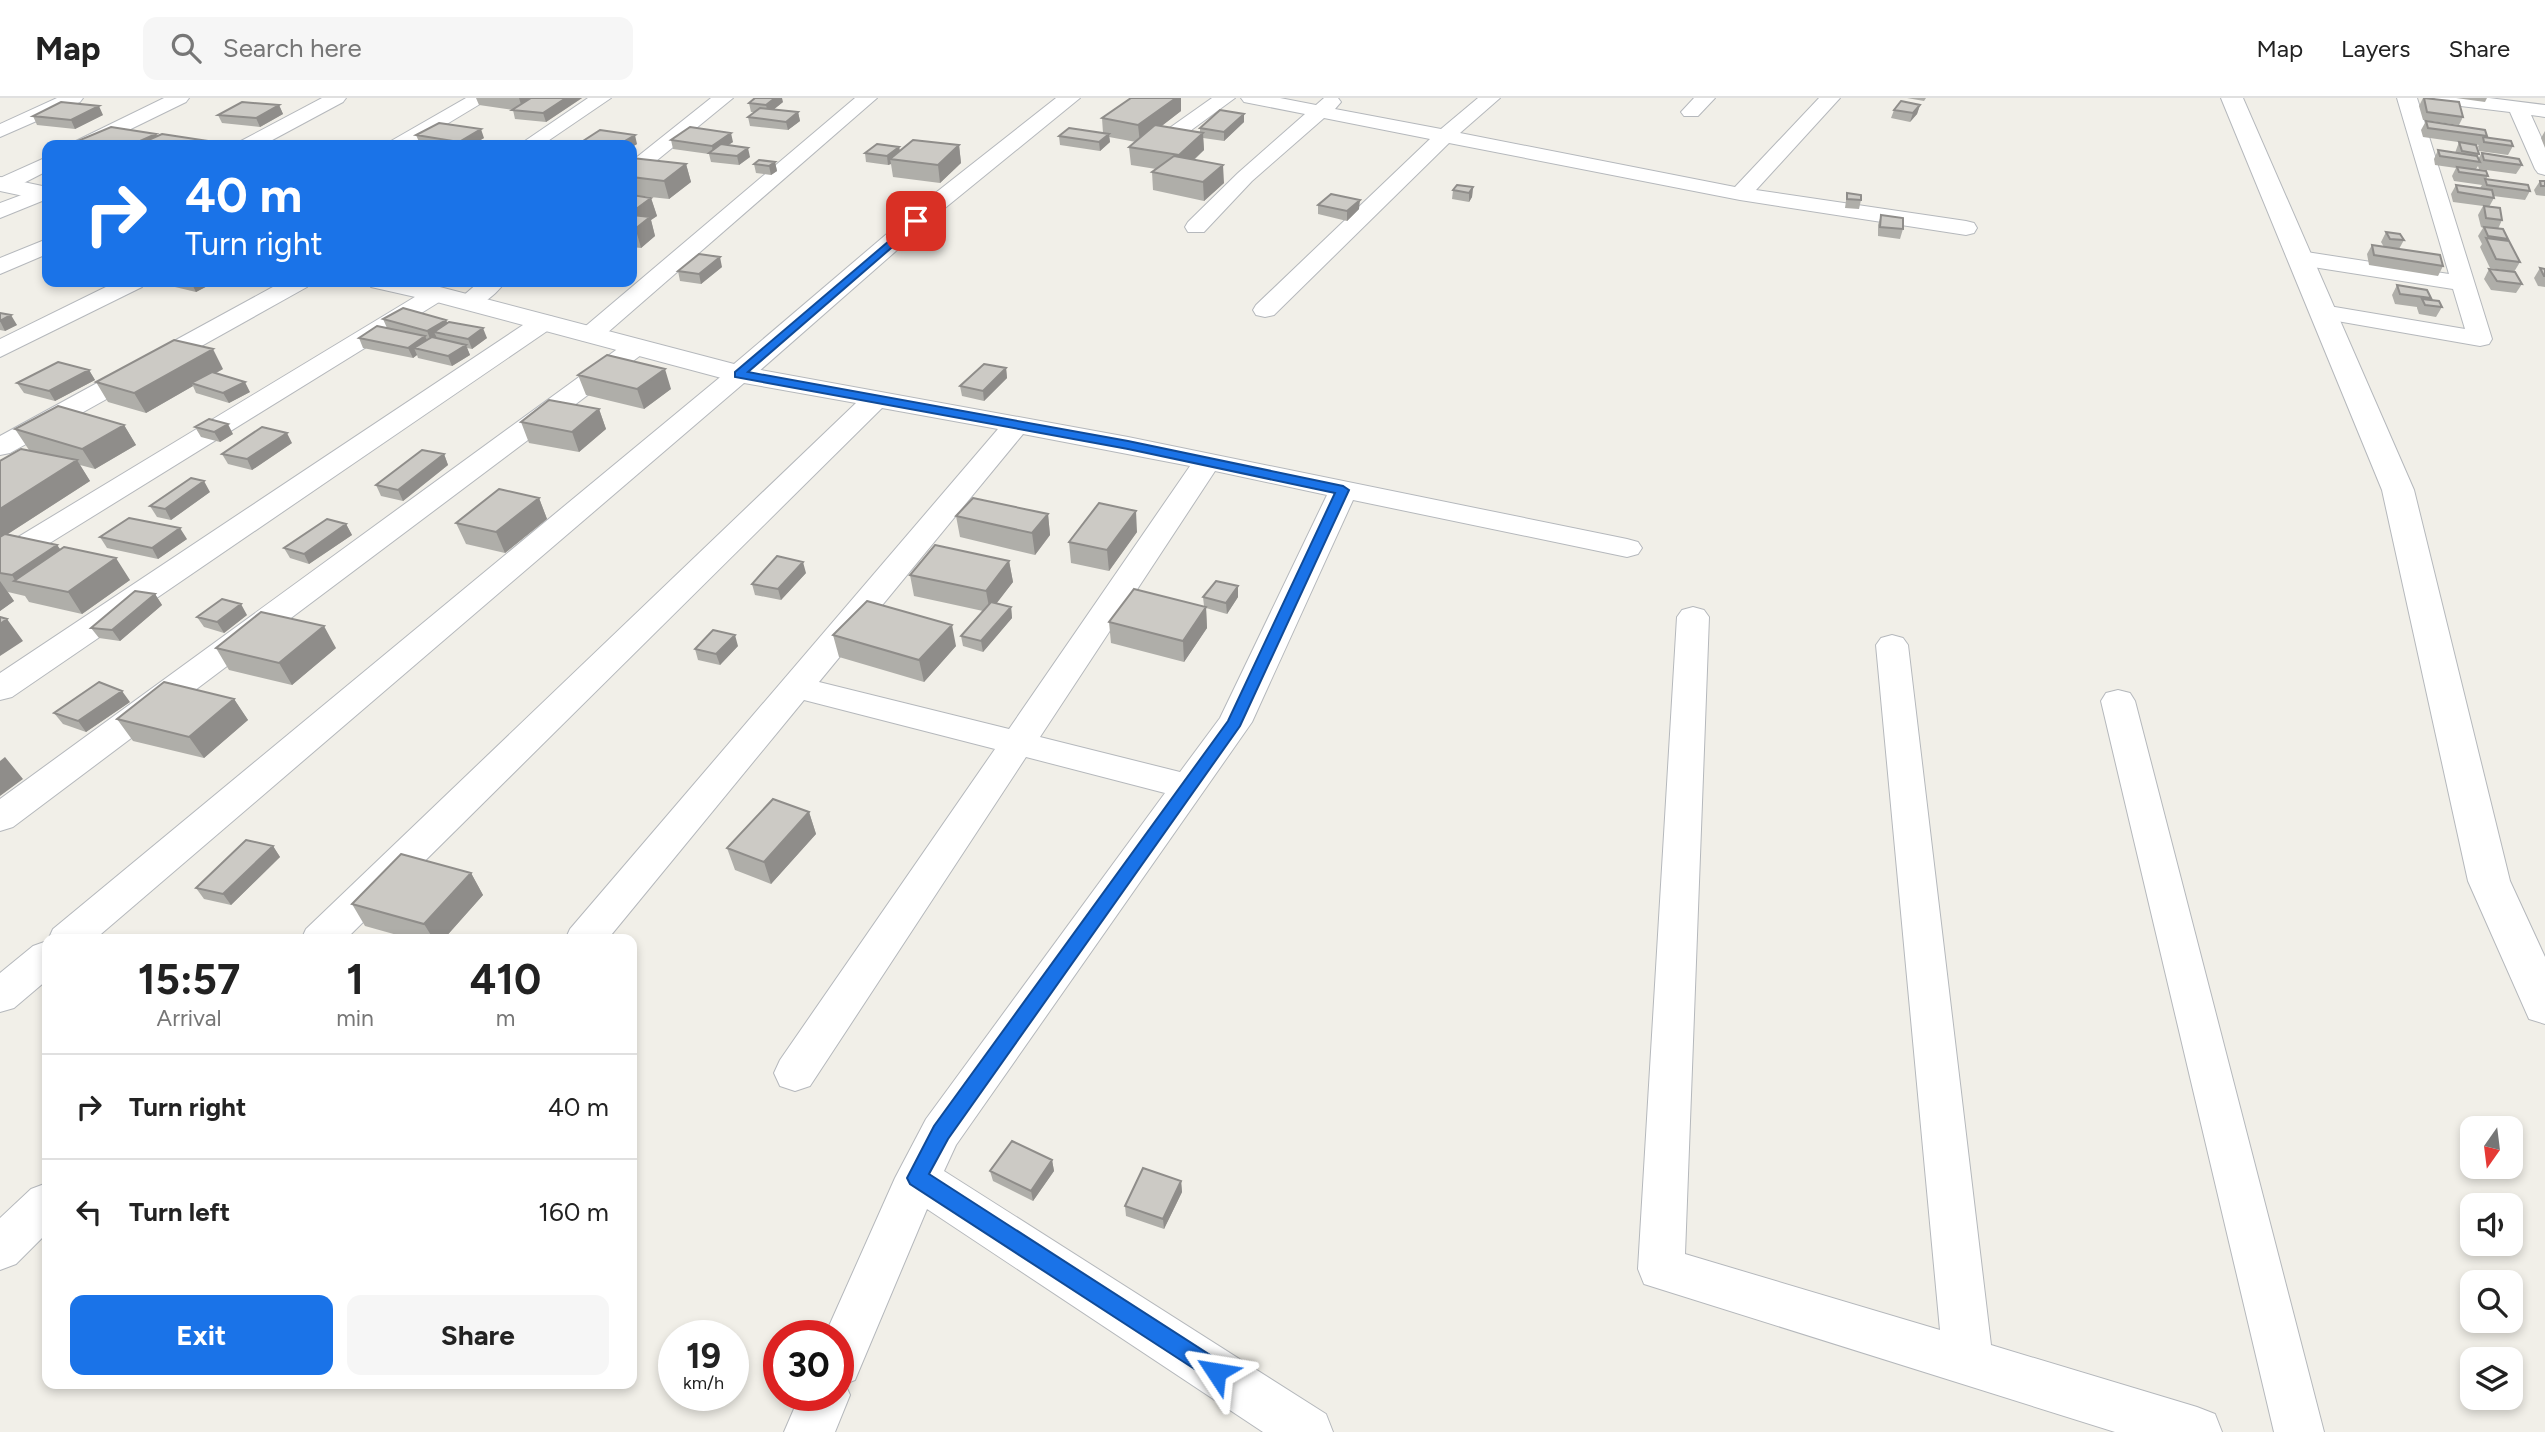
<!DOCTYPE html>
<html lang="en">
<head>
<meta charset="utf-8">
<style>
	:root { --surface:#fff; --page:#f6f6f6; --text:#222; --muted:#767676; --line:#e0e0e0; --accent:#1a73e8 }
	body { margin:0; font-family:Figtree,sans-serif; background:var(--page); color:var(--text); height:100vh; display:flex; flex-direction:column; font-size:26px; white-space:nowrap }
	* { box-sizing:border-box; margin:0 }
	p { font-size:23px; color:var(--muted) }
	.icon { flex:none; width:38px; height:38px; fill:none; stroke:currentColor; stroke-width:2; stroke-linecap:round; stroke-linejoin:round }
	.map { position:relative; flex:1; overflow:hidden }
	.details { position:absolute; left:42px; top:836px; width:595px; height:455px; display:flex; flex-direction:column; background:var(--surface); border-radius:14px; box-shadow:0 4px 10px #0003 }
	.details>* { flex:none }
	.banner { position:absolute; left:42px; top:42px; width:595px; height:147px; border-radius:14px; box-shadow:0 4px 10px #0003; background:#1a73e8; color:#fff; overflow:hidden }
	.needle { width:46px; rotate:194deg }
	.buttons { position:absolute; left:2460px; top:1018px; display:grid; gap:14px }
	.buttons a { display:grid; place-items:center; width:63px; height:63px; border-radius:14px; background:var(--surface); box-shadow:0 4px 10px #0003; font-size:35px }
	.speed { position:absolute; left:658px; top:1222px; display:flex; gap:14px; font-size:35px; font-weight:700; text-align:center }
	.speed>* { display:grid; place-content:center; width:91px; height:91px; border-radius:50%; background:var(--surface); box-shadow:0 4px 10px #0003; line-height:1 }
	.speed small { font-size:18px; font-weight:400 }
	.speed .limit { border:10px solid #d22; background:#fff; color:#111 }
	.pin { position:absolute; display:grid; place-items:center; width:60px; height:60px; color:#fff; margin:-30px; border-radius:14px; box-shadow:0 4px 10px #0006 }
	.me { position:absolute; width:77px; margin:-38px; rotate:303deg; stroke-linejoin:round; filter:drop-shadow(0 0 5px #0008) }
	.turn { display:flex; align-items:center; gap:24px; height:147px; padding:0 28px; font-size:32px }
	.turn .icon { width:91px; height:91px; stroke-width:2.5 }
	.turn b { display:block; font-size:49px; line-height:60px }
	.eta { display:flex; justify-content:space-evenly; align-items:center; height:119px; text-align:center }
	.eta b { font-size:42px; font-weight:700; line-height:49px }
	.button { display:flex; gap:14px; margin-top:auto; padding:14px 28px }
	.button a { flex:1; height:80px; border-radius:14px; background:var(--accent); color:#fff; font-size:28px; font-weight:700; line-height:80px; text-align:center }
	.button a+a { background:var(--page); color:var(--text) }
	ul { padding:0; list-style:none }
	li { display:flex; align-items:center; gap:21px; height:105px; padding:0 28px; border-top:2px solid var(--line) }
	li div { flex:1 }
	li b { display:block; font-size:26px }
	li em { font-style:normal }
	header { display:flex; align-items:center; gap:42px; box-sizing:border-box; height:98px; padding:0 35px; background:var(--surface); border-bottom:2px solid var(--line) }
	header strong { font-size:33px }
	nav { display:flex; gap:38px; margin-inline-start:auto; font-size:24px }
	.search { width:490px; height:63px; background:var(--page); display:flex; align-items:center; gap:18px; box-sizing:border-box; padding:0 24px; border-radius:14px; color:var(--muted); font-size:26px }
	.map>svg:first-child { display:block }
</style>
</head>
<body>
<header>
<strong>Map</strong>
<div class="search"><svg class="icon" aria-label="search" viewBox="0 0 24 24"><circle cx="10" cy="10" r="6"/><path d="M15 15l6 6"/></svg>Search here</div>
<nav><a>Map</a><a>Layers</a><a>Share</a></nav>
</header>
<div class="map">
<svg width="2545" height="1334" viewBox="0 0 2545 1334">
	<rect width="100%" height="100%" fill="#f1efe8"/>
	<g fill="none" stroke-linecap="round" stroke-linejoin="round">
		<defs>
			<path id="minor" d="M57,0H83L80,4L0,39V26Z
				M164,0H189L186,4L98,47H73L76,43Z
				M322,0H346L343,4L263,47H238L241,43Z
				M466,0H490L412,47H388L391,43Z
				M588,0H611L542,47H519Z
				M711,0H733L639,77L632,79V63Z
				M855,0H877L599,242L590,244L581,242L578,237L581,232Z
				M1212,0H1235L1175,44H1161L1158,40L1161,36Z
				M1241,0H1280L1316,7L1324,0H1338L1341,4L1335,11L1441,31L1478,0H1500L1460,35L1735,89L1819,0H1840L1756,92L1966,123L1974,125L1977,130L1974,135L1966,137L1740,102L1449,45L1274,217L1265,219L1256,217L1253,212L1256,207L1430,41L1324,20L1252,83L1204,134H1188L1185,129L1188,124L1238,75L1305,16L1244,4Z
				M1694,0H1715L1698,18H1684L1681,14Z
				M2397,0H2417L2492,241L2489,246L2480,248L2314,219L2311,214L2314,209L2323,207L2465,231L2453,191L2300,167L2292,165L2289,160L2292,155L2300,153L2449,176Z
				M2434,0H2489L2545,7V19L2531,17L2545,48V77L2538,75L2535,71L2510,14L2444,6Z
				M47,59V73L10,92L0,93V80Z
				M43,89L47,90V101L0,120V105Z
				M47,141V156L0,176V160Z
				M116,184H146L142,189L0,259V241Z
				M282,184H311L307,189L10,355L0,357V338Z
				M479,184H505C495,198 477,213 460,209L456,204Z
				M436,189L444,191L448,196L444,201L11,469L0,472V450L428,191Z
				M544,217L553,219L556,224L553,229L12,599L0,602V575L535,219Z
				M636,241L645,244L649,249L645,254L13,729L0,733V701L627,244Z
				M739,268L1128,339L1627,441L1638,444L1642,450L1638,456L1627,459L1353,402L1252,624L956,1047L944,1073L1326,1316L1333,1334H1263L927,1111L855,1282L845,1286L850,1297L835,1334H784L800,1297H838V1237H825L895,1080L926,1021L1165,695L1026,659L810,988L795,993L780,988L774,975L780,962L995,651L804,602L607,842H565L570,831L998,331L882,310L345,842H301L306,831L856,305L744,285L94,842H48L53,831L730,271ZM1023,336L1190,368L1009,631L819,584ZM1215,373L1327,397L1220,620L1180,674L1040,639Z
				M1693,509L1704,512L1709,519L1685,1156L1940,1232L1876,547L1881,540L1892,537L1903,540L1908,547L1991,1247L2197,1309L2215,1316L2222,1334H2115L1644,1186L1638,1171L1677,519L1682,512Z
				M2118,592L2130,595L2135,603L2324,1334H2274L2101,603L2106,595Z
				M47,843V882L14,910L0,914V875L33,848Z
				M47,1085V1135L16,1166L0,1172V1120L31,1091Z"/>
			<path id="tertiary" d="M1056,0H1080L945,110L749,282L739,284L729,282L433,203L371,189L367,184H415L436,188L734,266L929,100Z
				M2221,0H2243L2414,392L2510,783L2545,859V926L2529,921L2468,783L2382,392Z
				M0,79L47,89V103L0,93Z"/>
		</defs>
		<use href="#minor" stroke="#b5b8bc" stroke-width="2"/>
		<use href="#tertiary" stroke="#b5b8bc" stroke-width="2"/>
		<use href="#minor" fill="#fff" fill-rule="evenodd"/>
		<use href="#tertiary" fill="#fff" fill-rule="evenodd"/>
	</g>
	<path fill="#afaea9" d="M476,0H582L546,24L515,21L513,12L479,7Z
		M1131,0H1181V13L1161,28L1200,34V30L1244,16V24L1224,43L1203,40L1204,52L1194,62L1224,85L1204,103L1153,92L1152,74L1156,71L1131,67L1129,49L1136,44L1109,39L1110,44L1100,53L1060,47L1059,38L1103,35L1102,20Z
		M1907,0H1926L1924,3Z
		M2423,0L2463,19L2459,27L2423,22L2419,8Z
		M2456,0H2487L2485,4Z
		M783,4L773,12L798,14L800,23L788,32L750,28L748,19L755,14H751L749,5Z
		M279,7L283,16L260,29L222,25L218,17Z
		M1920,7L1917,16L1910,24L1891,20L1894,12Z
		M103,17L75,31L37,27L33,18Z
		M2426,23L2487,38L2486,40L2513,48L2508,57L2479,53L2478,48L2479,47L2423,39L2421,32Z
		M2545,33V50L2541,40Z
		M416,37L484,40L472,47H426L420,46Z
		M157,38L210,47H82L80,42Z
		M671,42L733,44L728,47L750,59L739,67L711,64L709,56L673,51Z
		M583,43L637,46L632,49V47H584Z
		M2459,44L2479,56L2478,58V61L2482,55L2522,67L2516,76L2479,71L2478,68L2476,71L2488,78L2486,81L2530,93L2525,102L2493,98L2494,100L2489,109L2502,122L2498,131L2508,141L2507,143L2520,164L2514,174L2490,170L2480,149L2482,146L2478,138L2483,130L2481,129L2478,117L2483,108L2453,104L2451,96L2456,87L2480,90L2482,87L2454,83L2452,78L2456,70L2435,67L2434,61L2438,52L2455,55Z
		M959,47L961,65L940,85L893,79L891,66L888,67L866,64L865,55L899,49L900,53Z
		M632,60L686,66L691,84L669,101L632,97Z
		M775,64L777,73L771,77L756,75L754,66Z
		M2540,83H2545V98L2536,97L2534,92Z
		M1473,89L1472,99L1469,104L1452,101L1453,92Z
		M1847,95L1861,102L1859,111L1845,110Z
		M632,97L651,100L657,118L651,122L655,138L641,150L632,149Z
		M1318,107L1359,111L1347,123L1318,116Z
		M1881,117L1903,131L1900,141L1878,138V127Z
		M2386,134L2404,142L2399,151L2443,168L2438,178L2369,167L2367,156L2372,147L2384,149L2381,144Z
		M722,169L701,186L680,183L678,173Z
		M2540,170L2545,171V189L2538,188L2534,180Z
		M2489,171L2522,186L2516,195L2491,192L2484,181Z
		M84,184H110L101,188Z
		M154,184H215L196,194Z
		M2397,187L2431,200L2430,202L2442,209L2436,219L2419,216L2417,210V209L2395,206L2392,197Z
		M0,215L17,227L5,233L0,232Z
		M383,221L448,225L487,240L472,251L467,250L470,257L452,268L418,260L417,257L413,260L363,250L359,240L387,230Z
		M1006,270L1007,280L984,303L962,298L960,288Z
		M223,271L216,275L250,294L229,305L196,295L193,288L146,315L108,304L96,284Z
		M89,272L95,282L55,303L24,295L17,285Z
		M578,277L671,291L644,311L586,297Z
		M599,311L606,331L579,354L529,345L521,324Z
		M124,327L136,347L95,371L80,367L90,383L8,436L57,447L61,452L130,482L82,516L29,504L25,498L8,494L14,503L0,513V363L35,354L29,352L15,331Z
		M195,329L233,336L220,344L201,339Z
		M292,345L252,372L228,366L222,356Z
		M444,356L448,367L403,403L381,398L376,387Z
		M210,394L171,422L157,419L150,408Z
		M539,400L547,421L505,455L466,446L456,425Z
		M1048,416L1050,437L1035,457L960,439L956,418Z
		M346,426L352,437L309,466L290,460L284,450Z
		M1137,434L1109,473L1071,465L1069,444Z
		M100,439L187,441L158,461L107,450Z
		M1009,463L1013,484L996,505L1011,509L1012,520L983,554L963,548L961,538L983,513L914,498L910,477Z
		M806,475L781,502L755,497L752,486Z
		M1238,488V499L1227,516L1206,510L1207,530L1184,564L1111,545L1109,524L1204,508L1203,499Z
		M155,496L162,507L120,543L99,540L91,530Z
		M247,517L224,535L204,529L197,519Z
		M833,537L956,548L924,584L839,559Z
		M738,548L720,567L698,562L695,551Z
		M216,550H336L292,587L229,572Z
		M234,601L248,622L204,660L133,643L117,621Z
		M130,604L86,634L63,626L54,615Z
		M809,714L816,736L771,786L735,772L727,750Z
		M273,748L280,759L231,807L204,801L196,790Z
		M471,775L483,797L443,842H415L365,828L352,806Z
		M1052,1062L1054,1073L1033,1103L993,1083L990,1073Z
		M1181,1083L1182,1094L1164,1131L1126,1118L1125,1108Z"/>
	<path fill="#8f8d8a" d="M519,0H546L523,13Z
		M566,0H582L546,24L543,15Z
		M775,0H782L783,4L768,16L766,7Z
		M1176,0H1181V13L1140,45L1138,27Z
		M279,7L283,16L260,29L256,20Z
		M1920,7L1917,16L1910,24L1913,15Z
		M99,8L103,17L75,31L71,22Z
		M798,14L800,23L788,32L786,24Z
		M1244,16V24L1224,43V34Z
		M481,31L484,40L472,47H460L459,44Z
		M731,35L733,44L716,55H713L712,48Z
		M1203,35L1204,52L1179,75V57Z
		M156,36L162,47H131Z
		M1109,36L1110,44L1100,53L1099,44Z
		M635,37L637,46L632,49V47H618Z
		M208,43L210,47H199Z
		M959,47L961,65L940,85L938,67Z
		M899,49L901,58L890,61L891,66L888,67L887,58Z
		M748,50L750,59L739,67L737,58Z
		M775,64L777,73L771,77L769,68Z
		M686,66L691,84L669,101L664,83Z
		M1223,67L1224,85L1204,103L1203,84Z
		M1473,89L1472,99L1469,104V95Z
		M651,100L657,118L651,122L655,138L641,150L632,118V114Z
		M1360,102L1359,111L1347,123V113Z
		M720,159L722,169L701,186L699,176Z
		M98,184H110L101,188Z
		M191,184H215L196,194Z
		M11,217L17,227L5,233L0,223Z
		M446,222L451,232L434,234L437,240L431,243L427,233Z
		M483,230L487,240L472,251L468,241Z
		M425,238L430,248L414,250L417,257L413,260L408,250Z
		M466,247L470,257L452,268L448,258Z
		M213,251L223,271L196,286L191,285L193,288L146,315L134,295Z
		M1006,270L1007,280L984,303L983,293Z
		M665,271L671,291L644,311L637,291Z
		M89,272L95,282L55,303L49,293Z
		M245,284L250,294L229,305L223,295Z
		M599,311L606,331L579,354L572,334Z
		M228,326L233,336L220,344L214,334Z
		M124,327L136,347L95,371L82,351Z
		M287,335L292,345L252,372L247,361Z
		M444,356L448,367L403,403L398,392Z
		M77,362L90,383L0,441V411Z
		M204,383L210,394L171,422L165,411Z
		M539,400L547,421L505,455L496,434Z
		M1136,413L1137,434L1109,473L1107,452Z
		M1048,416L1050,437L1035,457L1032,435Z
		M346,426L352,437L309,466L304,456Z
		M180,430L187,441L158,461L152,450Z
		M57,447L72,468L16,484L12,477Z
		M116,460L130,482L82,516L68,494Z
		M1009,463L1013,484L990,514L986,493Z
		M803,464L806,475L781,502L778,491Z
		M0,483L14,503L0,513Z
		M1238,488V499L1227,516L1226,505Z
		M155,496L162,507L120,543L112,532Z
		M241,506L247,517L224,535L217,524Z
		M1011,509L1012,520L983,554L981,543Z
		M1206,509L1207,530L1184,564L1183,543Z
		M7,521L23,543L0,558V526Z
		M952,527L956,548L924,584L919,562Z
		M324,528L336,550L292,587L279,565Z
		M735,537L738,548L720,567L716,556Z
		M122,593L130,604L86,634L78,623Z
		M234,601L248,622L204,660L189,639Z
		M5,659L23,681L0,698V663Z
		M809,714L816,736L771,786L764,764Z
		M273,748L280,759L231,807L223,796Z
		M471,775L483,797L443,842H434L424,826Z
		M1052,1062L1054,1073L1033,1103L1031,1093Z
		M1181,1083L1182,1094L1164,1131L1163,1121Z"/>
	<path fill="#cccac5" stroke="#8f8d8a" stroke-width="2" d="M531,0H566L543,15L512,12Z
		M755,0H775L766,7L749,5Z
		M1131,0H1176L1138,27L1102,20Z
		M2424,0L2459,4L2463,19L2427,14Z
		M1901,3L1920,7L1913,15L1894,12Z
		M61,4L99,8L71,22L33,18Z
		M242,4L279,7L256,20L218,17Z
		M760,10L798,14L786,24L748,19Z
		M1220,12L1244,16L1224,34L1200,30Z
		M2426,23L2485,32L2487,38L2428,30Z
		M439,25L481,31L459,44L416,37Z
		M1155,27L1203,35L1179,57L1129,49Z
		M111,29L156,36L131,47H110L80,42Z
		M690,29L731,35L712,48L671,42Z
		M1069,30L1109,36L1099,44L1059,38Z
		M600,32L635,37L618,47L583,43Z
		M162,36L208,43L199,47H137Z
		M2483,39L2511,43L2513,48L2484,44Z
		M913,42L959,47L938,67L890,61Z
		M385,43L414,47H376Z
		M2459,44L2476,47L2479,56L2462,53Z
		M721,46L748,50L737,58L709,55Z
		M877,46L899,49L887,58L865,55Z
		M2438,52L2477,58L2480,64L2440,58Z
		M2482,55L2519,61L2522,67L2484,62Z
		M1174,58L1223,67L1203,84L1152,74Z
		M632,60L686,66L664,83L632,79Z
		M759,62L775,64L769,68L754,66Z
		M2457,69L2486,73L2488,78L2459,74Z
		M2485,81L2528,87L2530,93L2487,87Z
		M2540,83H2545V88H2541Z
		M1457,87L1473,89L1469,95L1453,92Z
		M2456,87L2492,92L2494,100L2458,94Z
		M1847,95L1861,97V102L1847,101Z
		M1331,96L1360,102L1347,113L1318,107Z
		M632,97L651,100L632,114Z
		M2484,108L2500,110L2502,122L2486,120Z
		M632,117L650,119L635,131H632Z
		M1881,117L1903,120V131L1880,129Z
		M2484,129L2503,131L2508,141L2488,138Z
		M2386,134L2400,136L2404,142L2390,141Z
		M2486,140L2509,143L2520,164L2496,161Z
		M2372,147L2440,157L2443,168L2374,157Z
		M699,156L720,159L699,176L678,173Z
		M2540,170L2545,171V178H2544Z
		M2489,171L2515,174L2522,186L2497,183Z
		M2397,187L2427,192L2431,200L2400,196Z
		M2422,201L2439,203L2442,209L2425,207Z
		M403,210L446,222L427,233L383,221Z
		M0,215L11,217L0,223Z
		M449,224L483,230L468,241L434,234Z
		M377,228L425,238L408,250L359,240Z
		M432,239L466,247L448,258L414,250Z
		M174,242L213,251L134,295L96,284Z
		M607,257L665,271L637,291L578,277Z
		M58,264L89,272L49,293L17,285Z
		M984,266L1006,270L983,293L960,288Z
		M212,274L245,284L223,295L191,285Z
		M549,302L599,311L572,334L521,324Z
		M58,308L124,327L82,351L15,331Z
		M209,321L228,326L214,334L195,329Z
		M262,329L287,335L247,361L222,356Z
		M21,351L77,362L0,411V363Z
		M422,352L444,356L398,392L376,387Z
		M191,380L204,383L165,411L150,408Z
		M499,391L539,400L496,434L456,425Z
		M973,400L1048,416L1032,435L956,418Z
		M1099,405L1136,413L1107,452L1069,444Z
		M129,420L180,430L152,450L100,439Z
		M327,421L346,426L304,456L284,450Z
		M5,436L57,447L12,477L0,475V439Z
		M935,447L1009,463L986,493L910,477Z
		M64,449L116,460L68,494L14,483Z
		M777,458L803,464L778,491L752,486Z
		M1216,483L1238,488L1226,505L1203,499Z
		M1134,491L1206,509L1183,543L1109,524Z
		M135,493L155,496L112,532L91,530Z
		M222,501L241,506L217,524L197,519Z
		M867,503L952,527L919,562L833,537Z
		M991,504L1011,509L981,543L961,538Z
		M261,514L324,528L279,565L216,550Z
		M0,519L7,521L0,526Z
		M713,532L735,537L716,556L695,551Z
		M99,584L122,593L78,623L54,615Z
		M164,584L234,601L189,639L117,621Z
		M773,701L809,714L764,764L727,750Z
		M246,742L273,748L223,796L196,790Z
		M401,756L471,775L424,826L352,806Z
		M1012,1043L1052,1062L1031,1093L990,1073Z
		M1143,1070L1181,1083L1163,1121L1125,1108Z"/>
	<path fill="#1a73e8" stroke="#114b97" stroke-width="2" d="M916,120L921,123L920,125L748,274L1128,343L1343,388L1349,392L1240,628L948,1041L929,1076L1224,1266L1227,1274L1224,1282L1216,1285L910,1086L907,1080L934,1028L1228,623L1335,395L1128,351L735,279V274Z"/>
</svg>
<div class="buttons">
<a><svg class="needle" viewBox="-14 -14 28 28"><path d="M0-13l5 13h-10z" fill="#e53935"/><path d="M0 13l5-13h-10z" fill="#767676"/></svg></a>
<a><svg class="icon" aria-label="sound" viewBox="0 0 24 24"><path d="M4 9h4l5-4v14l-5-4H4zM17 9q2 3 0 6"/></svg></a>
<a><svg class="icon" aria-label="search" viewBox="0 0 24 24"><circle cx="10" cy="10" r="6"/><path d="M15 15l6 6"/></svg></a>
<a><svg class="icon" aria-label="layers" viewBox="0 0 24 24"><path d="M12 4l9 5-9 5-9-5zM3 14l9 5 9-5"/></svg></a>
</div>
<div class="speed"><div>19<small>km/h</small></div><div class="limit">30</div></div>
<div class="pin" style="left:916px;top:123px;background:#d93025"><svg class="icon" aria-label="arrive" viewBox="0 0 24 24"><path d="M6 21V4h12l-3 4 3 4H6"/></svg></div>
<svg class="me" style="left:1216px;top:1274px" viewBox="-20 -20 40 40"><path d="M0-17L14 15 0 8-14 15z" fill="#1a73e8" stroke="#fff" stroke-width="4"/></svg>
<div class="banner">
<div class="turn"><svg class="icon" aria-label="right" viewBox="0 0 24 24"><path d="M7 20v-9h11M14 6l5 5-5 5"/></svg><div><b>40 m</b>Turn right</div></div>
</div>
<section class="details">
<div class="eta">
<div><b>15:57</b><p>Arrival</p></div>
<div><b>1</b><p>min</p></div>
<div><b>410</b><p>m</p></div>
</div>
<ul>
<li><svg class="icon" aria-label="right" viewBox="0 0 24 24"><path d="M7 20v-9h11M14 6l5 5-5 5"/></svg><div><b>Turn right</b></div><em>40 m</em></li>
<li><svg class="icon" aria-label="left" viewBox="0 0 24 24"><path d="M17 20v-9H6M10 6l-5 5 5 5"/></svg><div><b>Turn left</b></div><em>160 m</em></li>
</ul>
<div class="button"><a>Exit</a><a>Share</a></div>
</section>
</div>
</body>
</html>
